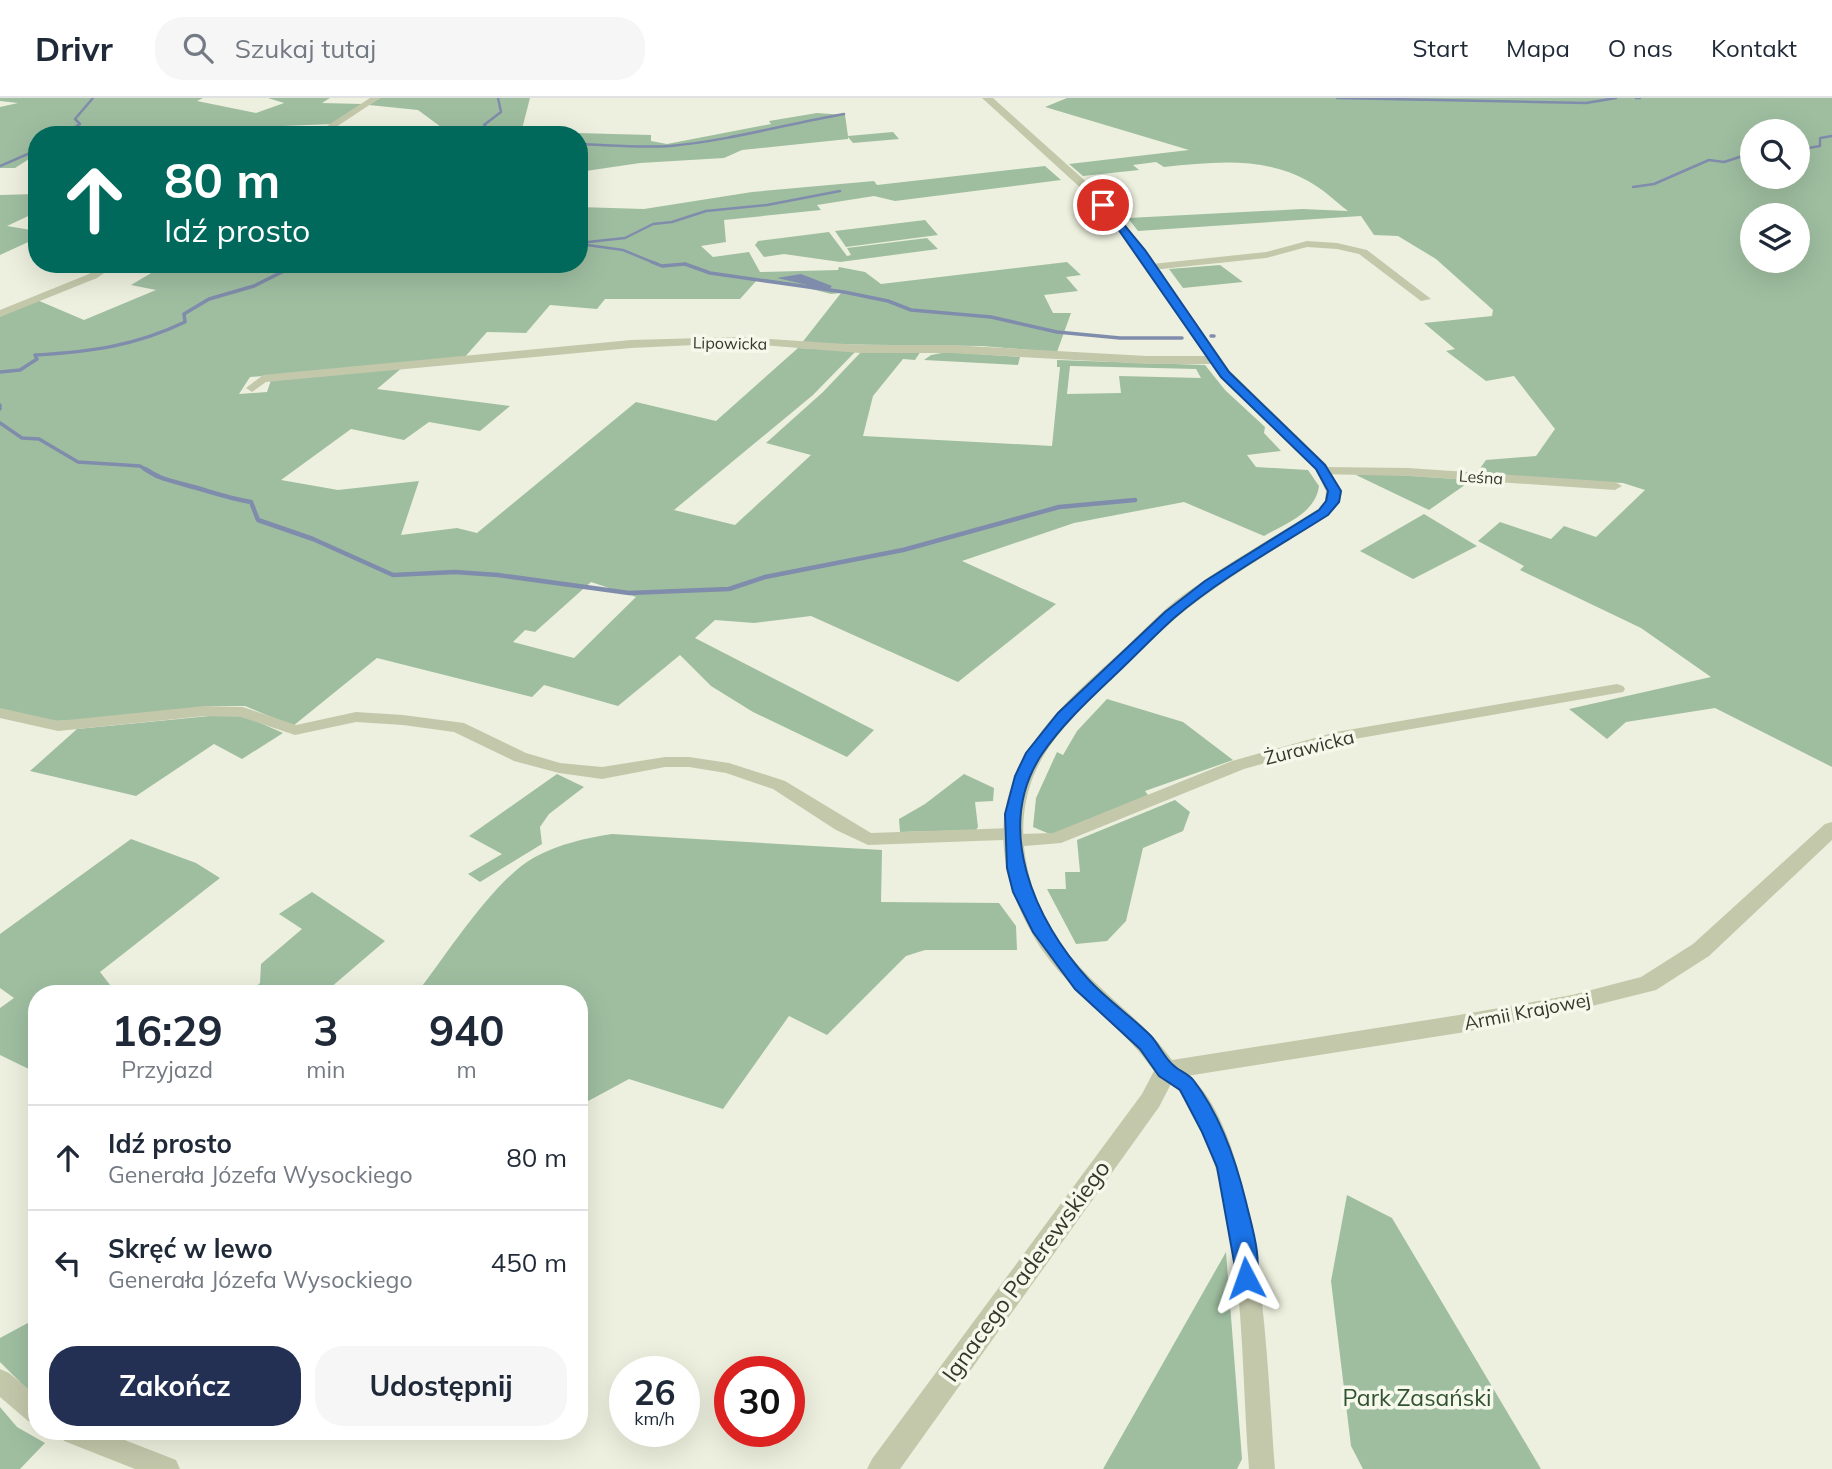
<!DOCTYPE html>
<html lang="pl">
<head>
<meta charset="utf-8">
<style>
	:root { --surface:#fff; --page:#f6f6f7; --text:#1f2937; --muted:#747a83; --line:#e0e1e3; --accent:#233054 }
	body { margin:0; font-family:Mulish,sans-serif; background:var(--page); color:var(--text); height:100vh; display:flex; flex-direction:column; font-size:26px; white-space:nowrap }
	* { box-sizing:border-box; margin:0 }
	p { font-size:23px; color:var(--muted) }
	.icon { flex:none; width:38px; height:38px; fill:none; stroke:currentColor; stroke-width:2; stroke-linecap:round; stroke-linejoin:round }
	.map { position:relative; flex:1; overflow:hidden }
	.sheet { position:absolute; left:28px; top:887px; width:560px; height:455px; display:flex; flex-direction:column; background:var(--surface); border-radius:28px; box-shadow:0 7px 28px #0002 }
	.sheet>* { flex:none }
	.hud { position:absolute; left:28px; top:28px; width:560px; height:147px; border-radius:28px; box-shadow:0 7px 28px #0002; background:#00695c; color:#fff; overflow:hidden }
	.fabs { position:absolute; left:1740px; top:21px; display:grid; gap:14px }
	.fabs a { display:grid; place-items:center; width:70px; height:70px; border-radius:50%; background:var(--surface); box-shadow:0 7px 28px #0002; font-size:35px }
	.speed { position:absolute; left:609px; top:1258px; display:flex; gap:14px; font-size:35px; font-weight:700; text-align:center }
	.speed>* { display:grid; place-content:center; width:91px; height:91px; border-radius:50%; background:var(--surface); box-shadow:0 7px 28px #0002; line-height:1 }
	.speed small { font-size:18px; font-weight:400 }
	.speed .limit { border:10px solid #d22; background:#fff; color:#111 }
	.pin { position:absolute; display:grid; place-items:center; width:60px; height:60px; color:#fff; margin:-30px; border:4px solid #fff; border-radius:50%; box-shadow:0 2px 7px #0007 }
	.me { position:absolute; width:77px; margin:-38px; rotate:356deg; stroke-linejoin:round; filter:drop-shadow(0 0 5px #0008) }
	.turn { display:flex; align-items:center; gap:24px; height:147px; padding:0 21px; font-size:32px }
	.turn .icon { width:91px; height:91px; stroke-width:2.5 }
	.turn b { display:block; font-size:49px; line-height:60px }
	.eta { display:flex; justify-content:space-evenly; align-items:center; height:119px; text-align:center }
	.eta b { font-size:42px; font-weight:700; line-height:49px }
	.button { display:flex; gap:14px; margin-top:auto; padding:14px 21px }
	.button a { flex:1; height:80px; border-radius:28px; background:var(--accent); color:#fff; font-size:28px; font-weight:700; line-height:80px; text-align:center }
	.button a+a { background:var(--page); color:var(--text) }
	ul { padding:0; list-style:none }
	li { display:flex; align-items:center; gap:21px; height:105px; padding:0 21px; border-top:2px solid var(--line) }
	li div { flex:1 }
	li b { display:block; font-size:26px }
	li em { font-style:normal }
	header { display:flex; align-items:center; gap:42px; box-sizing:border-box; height:98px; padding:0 35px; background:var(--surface); border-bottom:2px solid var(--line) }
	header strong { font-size:33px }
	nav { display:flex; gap:38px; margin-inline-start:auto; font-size:24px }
	.search { width:490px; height:63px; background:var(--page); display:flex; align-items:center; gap:18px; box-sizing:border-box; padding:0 24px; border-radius:28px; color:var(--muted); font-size:26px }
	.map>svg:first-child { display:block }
</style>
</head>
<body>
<header>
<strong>Drivr</strong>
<div class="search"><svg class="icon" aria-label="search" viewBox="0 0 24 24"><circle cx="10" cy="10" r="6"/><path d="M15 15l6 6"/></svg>Szukaj tutaj</div>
<nav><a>Start</a><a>Mapa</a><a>O nas</a><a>Kontakt</a></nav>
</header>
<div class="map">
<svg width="1832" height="1371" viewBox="0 0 1832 1371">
	<rect width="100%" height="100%" fill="#edf0de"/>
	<path fill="#9fbea0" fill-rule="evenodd" d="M0,0H203L197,3L256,15L284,5L268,0H330L322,5L363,6L333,26L258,29L249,37H37V56L15,70H0V9L18,5L0,3Z
		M380,0H530L522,31L517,37H435L441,29L418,12L369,7Z
		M1067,0H1832V669L1715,610L1626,624L1607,641L1569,611L1711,579L1641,530L1520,472L1524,468L1478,443L1500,424L1551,441L1564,428L1596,439L1645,392L1623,385L1476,376L1486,362L1536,358L1555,331L1514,278L1486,283L1446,253L1455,251L1424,225L1492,218L1493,212L1436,161L1398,138L1374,137L1361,118L1138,133L1128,120L1302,111L1348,113C1335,103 1323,91 1308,83C1263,58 1214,64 1164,69L1156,64L1133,67L1139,72L1083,78L1069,66L1189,52L1045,9ZM1752,33H1797V79H1752ZM1752,117H1797V163H1752Z
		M817,15L845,17L848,38L893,34L899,41L853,45L848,39V41L742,52L724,60L640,65L579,74V37H568L576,35L651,37V43L667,46L771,26L769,23Z
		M1045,68L1061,82L895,103L874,98L817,107L821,112L724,122L726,144L701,148L713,159L749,154L760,174L838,172L839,169L865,174L881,186L1067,164L1081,177L1066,179L1078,193L1044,197L1053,215H1071L1057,254L982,248L801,246L841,195L831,196L796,187L757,182L740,201H605L597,211L550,207L526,235L487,234L463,261L250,279L239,296L267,294L271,282L403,269L377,291L510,308L480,333L429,324L404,342L351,331L281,382L338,392L419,383L401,437L457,430L477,435L636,304L716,323L798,250L856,253L813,297L674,412L735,427L811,357L766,345L823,294L862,253H921L915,262L903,261L873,298L863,338L1052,348L1060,269H1057V262L1205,267L1225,292L1265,329L1264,335L1281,353L1247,357L1256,369L1308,372L1319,388C1315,416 1286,425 1264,438L1184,404L1074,425L962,463L1056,506L958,584L811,518L754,525L715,522L695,540L874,632L847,659L753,614L711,588L680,557L618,608L544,587L532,599L377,560L293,628L245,608H211L93,622L51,623L0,611V217L37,202L84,222L156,192L131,187L163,168L579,166V109L644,111L752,94L874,83L877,87ZM1070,268L1196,271L1201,280L1119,278L1121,295L1067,296ZM591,484L636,499L574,560L513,544L525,532L535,534Z
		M37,96V114L7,128L37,133V140L0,157V97Z
		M925,122L938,137L846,149L835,133Z
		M829,134L847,158L851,157L847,150L927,140L938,151L840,164L784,156L764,159L755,147L758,143Z
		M1220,167L1243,184L1183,190L1169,171Z
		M947,254L1020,259L1018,267L924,262L931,257Z
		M1369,375L1472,382L1429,412L1356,377Z
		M1424,416L1477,448L1413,481L1360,453Z
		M1107,601L1183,624L1233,662L1145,693L1148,697L1052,737L1033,729L1036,700L1057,654L1063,657L1077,633Z
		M230,616L251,621L283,635L242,661L214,646L136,698L30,673L77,631Z
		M557,676L584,689L549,716L540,729L542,746L480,784L468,776L502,756L469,738Z
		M964,676L994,690L993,703L975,704L978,729L976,732L900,734L899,721L925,706Z
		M1175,702L1190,714L1183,733L1143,750L1126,823L1107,843L1076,846L1047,791H1066L1065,774H1080L1077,742Z
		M612,736L882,752L881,804L999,805L1016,828L1017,852H925L906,858L827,937L789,918L723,1011L629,981L579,1008V896H416C446,858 494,781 535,759C559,746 586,740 612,736Z
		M131,741L196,765L220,780L100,874L117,896H37V975L0,957V910L14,900L0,890V836Z
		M312,794L385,843L323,896H248L260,885L261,866L302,831L279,816Z
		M1347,1097L1392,1120L1541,1371H1363L1351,1348L1331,1183Z
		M1226,1154L1242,1361L1237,1371H1103Z
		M37,1220V1301L0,1264V1240Z
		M0,1309L17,1329L45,1345L20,1371H0Z"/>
	<path fill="#808cab" d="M801,176L832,188L829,192L777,180Z"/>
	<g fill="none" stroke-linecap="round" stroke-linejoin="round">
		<path stroke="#808cab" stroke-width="2.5" d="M1337,0L1586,5L1616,0
			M1636,0H1640
			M62,37L80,26L75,21L93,0
			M489,37L492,34L484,27L501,14L498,0
			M579,46C609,47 640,50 670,48C727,43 787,26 844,16
			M1797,52L1820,48V40L1832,38
			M0,68L37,52
			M1633,89L1654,86L1709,62L1724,64L1752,55
			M588,144L625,140L653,126L672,124L706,113L767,107L840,93
			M580,146L623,152L657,166"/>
		<path stroke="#808cab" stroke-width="3.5" d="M652,164L662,168L685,166L710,175L844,194L888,203L911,212L991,219L1057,234L1120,240H1182
			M1211,238H1214
			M0,274L20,272L37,261L35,257C90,254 135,248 185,224L184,216L209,201L254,188L288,171L316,166
			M0,307V311
			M0,325L22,340L39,341L78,364L140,368L148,373"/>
		<path stroke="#808cab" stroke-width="4.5" d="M145,371C164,383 167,381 186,387C209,393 227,400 251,404L258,422L313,441L393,477L455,474L498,477L629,495L729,491L765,479L903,452L1059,409L1135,402"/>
		<path fill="#c4c8ab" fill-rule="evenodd" d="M370,0H380L324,37H313Z
			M1307,143L1337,145L1367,152L1431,201L1421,203L1359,156L1337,151L1307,149L1266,160L1152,172L1147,169L1152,166L1266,154Z
			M104,166H117L97,180L0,219V212L89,176Z
			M738,239L860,247H950L1147,258H1214L1220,262L1214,266H1147L950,255H860L738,245L631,250L266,284L252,294L246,290L263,277L631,242Z
			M1324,369L1408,370L1615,384L1622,388L1615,392L1408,378L1319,376V370Z
			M1617,586L1623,588L1625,591L1623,594L1343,643L1244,671L1061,745L1012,749L1006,747L1003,742L868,747L836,732L773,691L726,675L689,669H665L602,681L559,675L514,663L454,634L403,627L356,624L295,637L241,619L205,618L58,633L0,620V610L58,623L205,608L243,609L296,627L356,614L403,617L464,625L526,655L560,665L602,669L665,659H689L729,665L785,683L871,735L1012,730L1018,732L1021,736L1053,735L1232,663L1336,634Z
			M1166,964C1264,995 1267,1284 1275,1371H1249C1240,1259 1246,1135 1201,1030C1196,1018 1187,1003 1179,993C1171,985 1161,982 1155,972L1158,966Z
			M0,1271L9,1275L37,1298V1326L28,1323L0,1299Z
			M60,1334H104L176,1362L180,1371H135L64,1343Z"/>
		<path fill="#c4c8ab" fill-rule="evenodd" d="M982,0H993L1092,89L1124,124L1230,273L1326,366L1342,393L1340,404L1328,417C1282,448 1231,476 1187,511C1161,531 1138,557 1113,579C1086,606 1056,633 1038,668C1013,718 1022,777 1048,825C1077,881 1136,912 1172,962L1459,917L1572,897L1641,879L1693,846L1825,726L1832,724V742L1709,858L1656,892L1572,913L1459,935L1174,980L1159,1009L900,1371H867L872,1361L1142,996L1154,973C1117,920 1059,889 1029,830C1008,791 997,747 1007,703C1022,638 1078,593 1125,550C1141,535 1158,517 1175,503C1220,469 1271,441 1318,411L1325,403L1326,393L1315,371L1220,279L1116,128L1084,93Z"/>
	</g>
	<path fill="#1a73e8" stroke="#114b97" stroke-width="2" d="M1100,105H1106L1145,152L1229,274L1325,367L1341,393L1339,404L1328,417C1276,450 1221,480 1174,520C1155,537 1136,557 1117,575C1091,600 1063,625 1042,656C993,730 1035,823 1088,881C1107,902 1131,918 1151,938C1159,947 1164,959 1173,967C1179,973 1189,976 1194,983C1220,1017 1236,1063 1246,1104C1251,1126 1264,1164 1254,1186L1246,1189L1238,1186L1217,1069L1202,1034L1180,992L1159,978L1140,951L1075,891L1033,834L1013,794L1007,770L1005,716L1015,678L1026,655L1058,615L1165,514L1205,483L1319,412L1326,403L1328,393L1316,371L1221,279Z"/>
	<g text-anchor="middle" stroke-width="7" stroke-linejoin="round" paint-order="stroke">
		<g font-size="16" fill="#36362a" stroke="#f5f8ea">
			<text transform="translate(730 245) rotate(1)" y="6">Lipowicka</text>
			<text transform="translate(1481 379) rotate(4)" y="6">Leśna</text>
		</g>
		<g font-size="19" fill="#36362a" stroke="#f5f8ea">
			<text transform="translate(1309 649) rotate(-14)" y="7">Żurawicka</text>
			<text transform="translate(1527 913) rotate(-11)" y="7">Armii Krajowej</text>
		</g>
		<g font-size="23" fill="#36362a" stroke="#f5f8ea">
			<text transform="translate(1026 1173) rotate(-54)" y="8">Ignacego Paderewskiego</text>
		</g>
		<g font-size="23" fill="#305231" stroke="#f5f8ea">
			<text x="1417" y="1308">Park Zasański</text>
		</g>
	</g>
</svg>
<div class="fabs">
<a><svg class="icon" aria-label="search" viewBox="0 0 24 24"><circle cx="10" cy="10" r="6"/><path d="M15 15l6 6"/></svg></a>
<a><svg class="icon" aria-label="layers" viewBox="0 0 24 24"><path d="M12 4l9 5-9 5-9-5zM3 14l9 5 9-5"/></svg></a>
</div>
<div class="speed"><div>26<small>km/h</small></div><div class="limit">30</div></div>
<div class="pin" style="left:1103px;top:107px;background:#d93025"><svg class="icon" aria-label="arrive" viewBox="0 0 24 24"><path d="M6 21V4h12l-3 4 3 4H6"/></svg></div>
<svg class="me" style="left:1246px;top:1180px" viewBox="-20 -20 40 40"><path d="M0-17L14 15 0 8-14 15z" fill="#1a73e8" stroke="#fff" stroke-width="4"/></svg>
<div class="hud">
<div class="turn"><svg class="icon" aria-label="ahead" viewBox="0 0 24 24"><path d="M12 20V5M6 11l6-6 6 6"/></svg><div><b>80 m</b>Idź prosto</div></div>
</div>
<section class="sheet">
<div class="eta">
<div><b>16:29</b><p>Przyjazd</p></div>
<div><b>3</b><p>min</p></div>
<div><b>940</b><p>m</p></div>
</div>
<ul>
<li><svg class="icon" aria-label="ahead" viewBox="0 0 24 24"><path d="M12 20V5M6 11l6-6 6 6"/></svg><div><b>Idź prosto</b><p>Generała Józefa Wysockiego</p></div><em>80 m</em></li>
<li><svg class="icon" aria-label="left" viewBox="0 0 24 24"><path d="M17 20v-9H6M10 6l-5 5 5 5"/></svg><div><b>Skręć w lewo</b><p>Generała Józefa Wysockiego</p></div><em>450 m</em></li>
</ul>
<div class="button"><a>Zakończ</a><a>Udostępnij</a></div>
</section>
</div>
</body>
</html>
